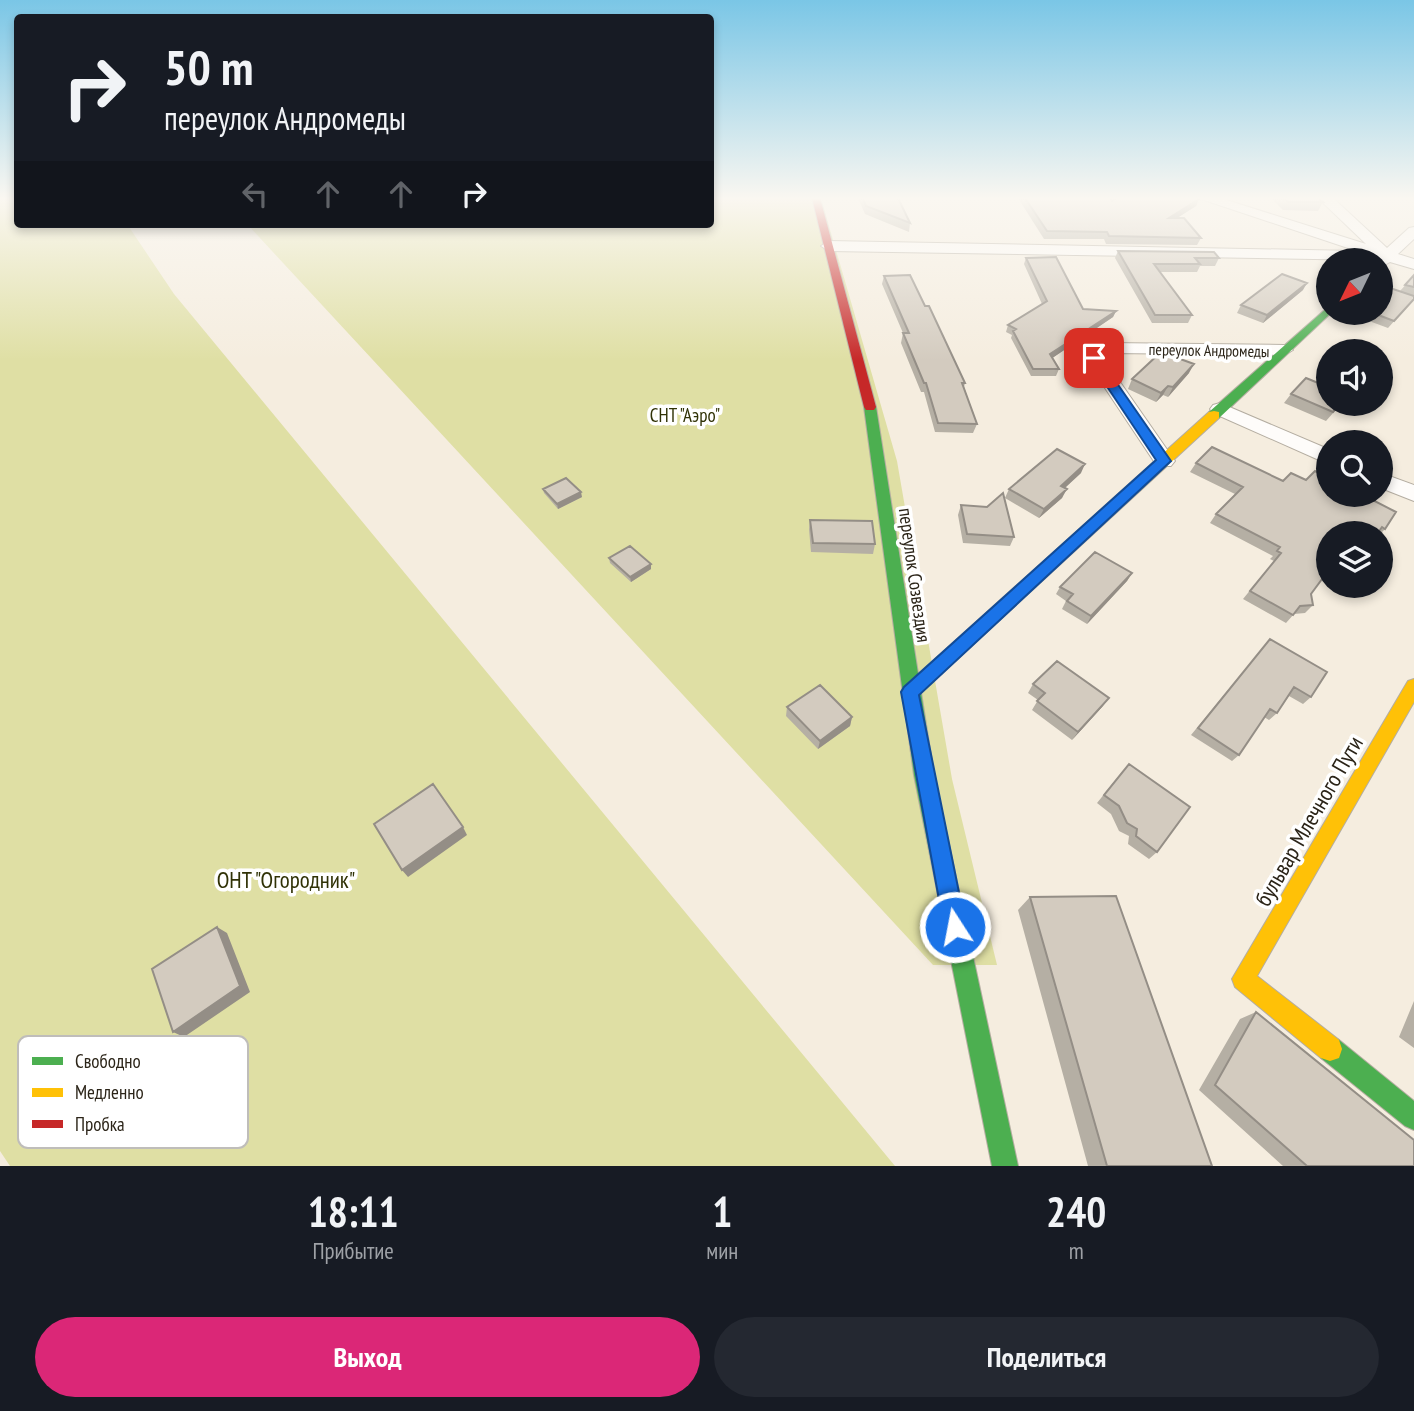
<!DOCTYPE html>
<html lang="ru">
<head>
<meta charset="utf-8">
<style>
	:root { --surface:#171b24; --page:#242831; --text:#f1f3f6; --muted:#9ea1a6; --accent:#db2777 }
	body { margin:0; font-family:"PT Sans Narrow",sans-serif; background:var(--page); color:var(--text); height:100vh; display:flex; flex-direction:column; font-size:26px; white-space:nowrap }
	* { box-sizing:border-box; margin:0 }
	p { font-size:23px; color:var(--muted) }
	.icon { flex:none; width:38px; height:38px; fill:none; stroke:currentColor; stroke-width:2; stroke-linecap:round; stroke-linejoin:round }
	.map { position:relative; height:1166px; overflow:hidden }
	.panel { display:flex; flex-direction:column; background:var(--surface); flex:1 }
	.panel>* { flex:none }
	.top-card { position:absolute; left:14px; top:14px; width:700px; height:214px; border-radius:7px; box-shadow:0 4px 10px #0003; background:#171b24; color:var(--text); overflow:hidden }
	.needle { width:46px; rotate:227deg }
	.controls { position:absolute; left:1316px; top:248px; display:grid; gap:14px }
	.controls a { display:grid; place-items:center; width:77px; height:77px; border-radius:50%; background:var(--surface); box-shadow:0 4px 10px #0003; font-size:35px }
	.pin { position:absolute; display:grid; place-items:center; width:60px; height:60px; color:#fff; margin:-30px; border-radius:14px; box-shadow:0 4px 10px #0006 }
	.me { position:absolute; width:77px; margin:-38px; rotate:349deg; stroke-linejoin:round; filter:drop-shadow(0 0 5px #0008) }
	.turn { display:flex; align-items:center; gap:24px; height:147px; padding:0 35px; font-size:32px }
	.turn .icon { width:91px; height:91px; stroke-width:2.5 }
	.turn b { display:block; font-size:49px; line-height:60px }
	.lanes { display:flex; align-items:center; height:66px; padding:0 35px; background:#0003; justify-content:center; gap:35px; direction:ltr }
	.lanes .off { opacity:.35 }
	.eta { display:flex; justify-content:space-evenly; align-items:center; height:119px; text-align:center }
	.eta b { font-size:42px; font-weight:700; line-height:49px }
	.action { display:flex; gap:14px; margin-top:auto; padding:14px 35px }
	.action a { flex:1; height:80px; border-radius:42px; background:var(--accent); color:#fff; font-size:28px; font-weight:700; line-height:80px; text-align:center }
	.action a+a { background:var(--page); color:var(--text) }
	.map>svg:first-child { display:block }
</style>
</head>
<body>
<div class="map">
<svg width="1414" height="1166" viewBox="0 0 1414 1166">
	<rect width="100%" height="100%" fill="#f5eddf"/>
	<path fill="#dfdfa4" d="M0,198H17L18,224H127L174,294L895,1166H10L0,1151Z
		M711,198H821L897,461L952,779L997,965H933L247,224H710Z"/>
	<g fill="none" stroke-linecap="round" stroke-linejoin="round">
		<defs>
			<path id="street" d="M1198,198H1220L1366,244L1318,198H1333L1387,248L1409,228L1414,227V239L1398,254L1414,259V269L1390,262L1381,267V261L1374,260L829,251L821,246L829,241L1357,251Z
				M1107,343L1284,345L1293,350L1284,355L1111,353L1104,359L1175,461L1171,466H1157L1085,358L1101,344Z
				M1220,403L1328,449V464L1213,413L1210,409L1213,405Z
				M1381,473L1414,485V501L1381,488Z"/>
			<path id="fast" d="M1328,307V313H1331L1219,418H1209V412Z
				M870,403L876,407L934,775L1018,1166H992L914,775L864,407Z
				M1330,1037L1339,1040L1414,1101V1130L1405,1126L1321,1058L1318,1049L1321,1040Z"/>
			<path id="slow" d="M1214,411L1219,412V418L916,697L910,700L904,697L901,692L904,687L1209,412Z
				M1414,679V702L1257,976L1339,1040L1342,1049L1339,1058L1330,1061L1321,1058L1235,987L1232,979L1408,681Z"/>
			<path id="jam" d="M812,198H820L876,407L874,410H866L864,407Z"/>
		</defs>
		<use href="#street" stroke="#b4ada1" stroke-width="2"/>
		<use href="#fast" stroke="#b4ada1" stroke-width="2"/>
		<use href="#slow" stroke="#b4ada1" stroke-width="2"/>
		<use href="#jam" stroke="#b4ada1" stroke-width="2"/>
		<use href="#street" fill="#fefcfa" fill-rule="evenodd"/>
		<use href="#fast" fill="#4caf50" fill-rule="evenodd"/>
		<use href="#slow" fill="#ffc107" fill-rule="evenodd"/>
		<use href="#jam" fill="#c62828" fill-rule="evenodd"/>
	</g>
	<path fill="#b5afa4" d="M858,198H898L910,223L909,232L865,214Z
		M1018,198H1110L1112,201L1199,199L1196,206L1177,218L1201,238L1197,245L1106,244L1104,239H1044Z
		M1271,198H1318L1323,202L1318,211L1283,210Z
		M1118,251L1219,258L1215,266H1200L1197,272H1159L1192,315L1188,323H1152L1115,258Z
		M1026,258L1083,309L1116,311L1113,317L1052,358L1059,369L1056,376H1031L1011,338L1012,335L1006,332L1008,325L1042,304L1024,264Z
		M1414,275V299L1388,328L1361,318L1364,313H1381Z
		M884,276L925,306L965,383L964,387L977,424L973,433L935,432L924,392H921L901,343L903,333L882,284Z
		M1303,290L1263,323L1237,313L1241,305Z
		M1189,373L1168,397L1163,395L1156,402L1128,389L1132,379Z
		M1291,394L1341,404L1326,421L1284,403Z
		M1196,463L1385,529L1380,534H1328L1311,594L1313,605L1305,613L1294,614L1286,623L1243,599L1274,561L1270,559L1273,556L1210,523L1216,514L1235,494L1190,472Z
		M1081,473L1065,488L1062,498L1039,518L1005,498L1009,489Z
		M543,489L582,497L558,509L544,493Z
		M961,505L1014,537L1010,546L963,543L958,515Z
		M810,520L875,544L873,554L811,552L809,529Z
		M609,558L651,564V569L631,582L610,563Z
		M1132,573L1127,581L1087,624L1062,609L1066,601L1056,594L1060,587Z
		M1270,639L1311,697L1303,704L1289,696L1277,713L1269,720L1264,717L1239,755L1232,761L1191,735Z
		M1033,684L1109,698L1102,707L1072,740L1032,710L1038,700L1028,693Z
		M787,707L852,717L850,726L818,749L786,716Z
		M1122,772L1157,852L1149,859L1128,844L1129,836L1119,831L1111,814L1097,803Z
		M1030,897L1212,1166H1088L1018,910Z
		M1414,1001V1048L1399,1037Z
		M1256,1012L1414,1166H1283L1199,1090L1240,1019Z"/>
	<path fill="#948e86" d="M1199,199L1196,206L1166,225L1169,218Z
		M1307,283L1303,290L1263,323L1267,315Z
		M1116,311L1113,317L1048,361L1050,354Z
		M1194,364L1189,373L1168,397L1173,387Z
		M1168,386L1163,395L1156,402L1161,393Z
		M1085,464L1081,473L1057,495L1061,486Z
		M1067,489L1062,498L1039,518L1044,509Z
		M581,492L582,497L558,509L557,504Z
		M651,564V569L631,582L630,577Z
		M1132,573L1127,581L1087,624L1091,616Z
		M1109,698L1102,707L1072,740L1078,732Z
		M852,717L850,726L818,749L820,741Z
		M463,827L467,835L408,877L402,870Z
		M217,927L227,933L250,992L184,1037L173,1032Z"/>
	<path fill="#d3cbbf" stroke="#948e86" stroke-width="2" d="M863,198H898L910,223L866,206Z
		M1025,198H1110L1112,201L1117,198H1197L1199,199L1169,218H1184L1201,238L1109,236L1107,232L1047,231Z
		M1284,198H1318L1323,202H1288Z
		M1118,251L1214,252L1219,258H1195L1200,264H1154L1192,315H1155Z
		M1056,257L1083,309L1116,311L1050,354L1059,369H1033L1013,331L1016,329L1008,325L1047,301L1026,258Z
		M1282,274L1307,283L1267,315L1241,305Z
		M910,275L925,306H929L965,383H962L977,424L938,423L926,383H924L903,333H909L884,276Z
		M1414,275V287L1405,285Z
		M1390,288L1414,296V299L1394,321L1373,313H1381V296Z
		M1161,352L1194,364L1173,387L1168,386L1161,393L1132,379Z
		M1306,378L1328,387V404H1340L1333,412L1291,394Z
		M1212,447L1283,481L1291,473L1306,480L1315,471L1328,478V495H1363L1396,512L1385,529L1382,527L1377,534H1370L1360,529L1357,534H1328V571L1311,594L1313,605L1300,606L1293,615L1250,591L1281,553L1277,551L1280,547L1216,514L1243,487L1196,463Z
		M1057,449L1085,464L1061,486L1067,489L1044,509L1009,489Z
		M566,478L581,492L557,504L543,489Z
		M1003,493L1014,537L967,534L961,505L987,507Z
		M810,520L872,521L875,544L813,543Z
		M630,546L651,564L630,577L609,558Z
		M1095,552L1132,573L1091,616L1067,601L1073,594L1060,587Z
		M1270,639L1327,672L1311,697L1294,687L1277,713L1270,709L1239,755L1198,728Z
		M1057,661L1109,698L1078,732L1037,701L1045,693L1033,684Z
		M820,685L852,717L820,741L787,707Z
		M1129,764L1190,807L1157,852L1136,836L1137,829L1127,823L1119,806L1104,795Z
		M433,784L463,827L402,870L374,824Z
		M1116,896L1212,1166H1107L1030,897Z
		M217,927L240,986L173,1032L152,969Z
		M1256,1012L1414,1140V1166H1307L1215,1085Z"/>
	<linearGradient id="sky" x2="0" y2="1"><stop stop-color="#7ac6e6"/><stop offset="0.55" stop-color="#faf7f1"/><stop offset="1" stop-color="#faf7f1" stop-opacity="0"/></linearGradient>
	<rect width="1414" height="361" fill="url(#sky)"/>
	<path fill="#1a73e8" stroke="#114b97" stroke-width="2" d="M1089,356H1098L1171,461L919,695L966,927L962,935L955,938L947,935L944,927L901,692L904,687L1156,460L1088,358Z"/>
	<g text-anchor="middle" stroke-width="7" stroke-linejoin="round" paint-order="stroke">
		<g font-size="16" fill="#2b2418" stroke="#fff">
			<text transform="translate(1209 350) rotate(1)" y="6">переулок Андромеды</text>
		</g>
		<g font-size="19" fill="#303206" stroke="#fff">
			<text x="685" y="422">СНТ "Аэро"</text>
		</g>
		<g font-size="19" fill="#2b2418" stroke="#fff">
			<text transform="translate(915 575) rotate(82)" y="7">переулок Созвездия</text>
		</g>
		<g font-size="23" fill="#2b2418" stroke="#fff">
			<text transform="translate(1309 821) rotate(-60)" y="8">бульвар Млечного Пути</text>
		</g>
		<g font-size="23" fill="#303206" stroke="#fff">
			<text x="286" y="888">ОНТ "Огородник"</text>
		</g>
	</g>
	<rect x="18" y="1036" width="230" height="112" rx="10" fill="#fff" stroke="#bfbdba" stroke-width="2"/>
	<rect x="32" y="1057" width="31" height="8" fill="#4caf50"/>
	<rect x="32" y="1088" width="31" height="9" fill="#ffc107"/>
	<rect x="32" y="1120" width="31" height="8" fill="#c62828"/>
	<g font-size="19" fill="#2b2418">
		<text x="75" y="1068">Свободно</text>
		<text x="75" y="1099">Медленно</text>
		<text x="75" y="1131">Пробка</text>
	</g>
</svg>
<div class="controls">
<a><svg class="needle" viewBox="-14 -14 28 28"><path d="M0-13l5 13h-10z" fill="#e53935"/><path d="M0 13l5-13h-10z" fill="#9ea1a6"/></svg></a>
<a><svg class="icon" aria-label="sound" viewBox="0 0 24 24"><path d="M4 9h4l5-4v14l-5-4H4zM17 9q2 3 0 6"/></svg></a>
<a><svg class="icon" aria-label="search" viewBox="0 0 24 24"><circle cx="10" cy="10" r="6"/><path d="M15 15l6 6"/></svg></a>
<a><svg class="icon" aria-label="layers" viewBox="0 0 24 24"><path d="M12 4l9 5-9 5-9-5zM3 14l9 5 9-5"/></svg></a>
</div>
<div class="pin" style="left:1094px;top:358px;background:#d93025"><svg class="icon" aria-label="arrive" viewBox="0 0 24 24"><path d="M6 21V4h12l-3 4 3 4H6"/></svg></div>
<svg class="me" style="left:955px;top:927px" viewBox="-20 -20 40 40"><circle r="17" fill="#1a73e8" stroke="#fff" stroke-width="3"/><path d="M0-11L8 9 0 5-8 9z" fill="#fff"/></svg>
<div class="top-card">
<div class="turn"><svg class="icon" aria-label="right" viewBox="0 0 24 24"><path d="M7 20v-9h11M14 6l5 5-5 5"/></svg><div><b>50 m</b>переулок Андромеды</div></div>
<div class="lanes"><svg class="icon off" aria-label="left" viewBox="0 0 24 24"><path d="M17 20v-9H6M10 6l-5 5 5 5"/></svg><svg class="icon off" aria-label="ahead" viewBox="0 0 24 24"><path d="M12 20V5M6 11l6-6 6 6"/></svg><svg class="icon off" aria-label="ahead" viewBox="0 0 24 24"><path d="M12 20V5M6 11l6-6 6 6"/></svg><svg class="icon" aria-label="right" viewBox="0 0 24 24"><path d="M7 20v-9h11M14 6l5 5-5 5"/></svg></div>
</div>
</div>
<section class="panel">
<div class="eta">
<div><b>18:11</b><p>Прибытие</p></div>
<div><b>1</b><p>мин</p></div>
<div><b>240</b><p>m</p></div>
</div>
<div class="action"><a>Выход</a><a>Поделиться</a></div>
</section>
</body>
</html>
